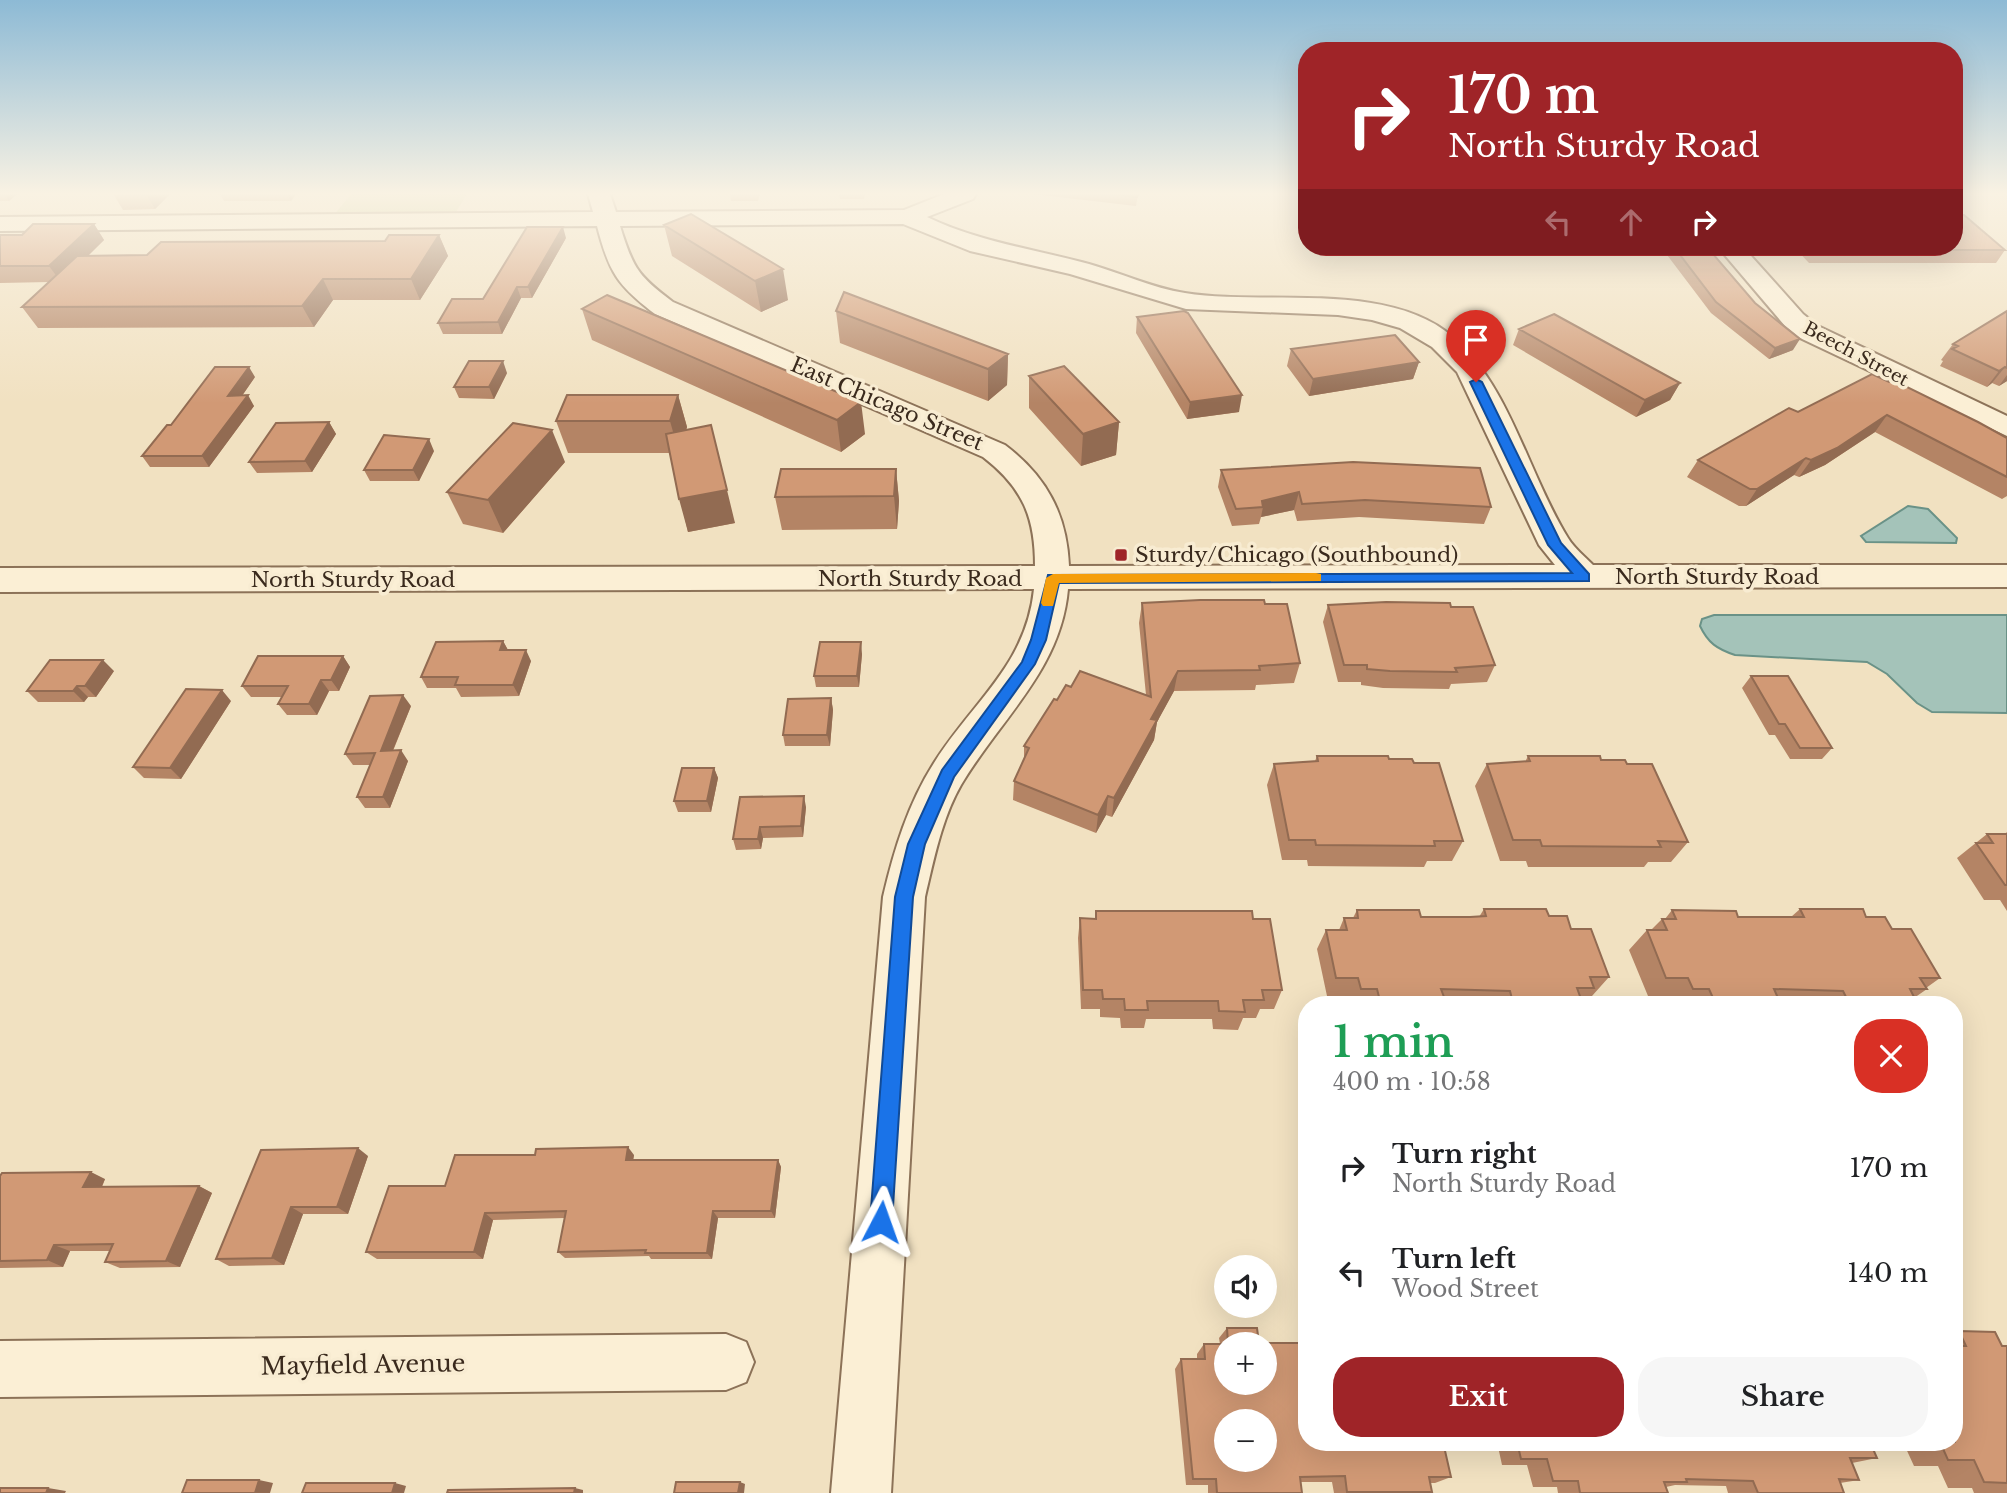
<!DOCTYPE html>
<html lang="en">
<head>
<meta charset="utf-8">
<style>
	:root { --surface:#fff; --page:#f6f6f6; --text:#202124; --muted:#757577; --accent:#9f2428 }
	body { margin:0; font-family:"Libre Baskerville",serif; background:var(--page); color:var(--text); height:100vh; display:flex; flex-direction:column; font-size:26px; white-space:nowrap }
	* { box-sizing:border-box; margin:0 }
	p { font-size:23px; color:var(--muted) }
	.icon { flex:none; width:38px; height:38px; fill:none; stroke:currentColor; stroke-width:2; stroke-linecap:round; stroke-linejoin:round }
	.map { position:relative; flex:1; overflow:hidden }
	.drawer { position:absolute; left:1298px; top:996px; width:665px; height:455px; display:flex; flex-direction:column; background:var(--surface); border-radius:28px; box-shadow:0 7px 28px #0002 }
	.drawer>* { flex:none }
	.banner { position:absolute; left:1298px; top:42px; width:665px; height:214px; border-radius:28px; box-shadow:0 7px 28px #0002; background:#9f2428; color:#fff; overflow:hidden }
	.tools { position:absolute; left:1214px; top:1255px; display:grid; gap:14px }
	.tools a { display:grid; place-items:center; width:63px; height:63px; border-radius:50%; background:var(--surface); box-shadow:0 7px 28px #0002; font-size:35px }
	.pin { position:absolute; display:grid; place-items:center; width:60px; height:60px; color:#fff; margin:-72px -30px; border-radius:50% 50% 50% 0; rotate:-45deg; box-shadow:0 0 7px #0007 }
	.pin .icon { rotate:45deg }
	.me { position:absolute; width:77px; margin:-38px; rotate:4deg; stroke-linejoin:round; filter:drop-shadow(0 0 5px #0008) }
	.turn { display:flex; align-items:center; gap:24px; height:147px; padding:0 35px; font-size:32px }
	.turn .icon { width:91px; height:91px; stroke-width:2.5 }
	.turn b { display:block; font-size:49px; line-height:60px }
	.lanes { display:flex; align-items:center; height:66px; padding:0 35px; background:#0003; justify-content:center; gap:35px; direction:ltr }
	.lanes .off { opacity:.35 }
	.round { display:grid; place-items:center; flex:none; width:74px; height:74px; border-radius:28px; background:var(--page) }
	.overview { display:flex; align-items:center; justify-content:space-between; height:119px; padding:0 35px }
	h1 { font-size:42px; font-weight:600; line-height:52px; color:#1e9e55 }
	.button { display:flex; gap:14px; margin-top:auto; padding:14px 35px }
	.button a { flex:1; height:80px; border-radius:28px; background:var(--accent); color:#fff; font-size:28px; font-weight:600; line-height:80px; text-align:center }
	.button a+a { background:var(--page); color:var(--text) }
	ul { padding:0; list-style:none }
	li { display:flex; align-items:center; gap:21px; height:105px; padding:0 35px }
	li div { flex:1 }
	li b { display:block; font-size:26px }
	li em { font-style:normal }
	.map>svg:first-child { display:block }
</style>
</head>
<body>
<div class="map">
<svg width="2007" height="1493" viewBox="0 0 2007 1493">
	<rect width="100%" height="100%" fill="#f1e1c1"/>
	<path fill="#cad095" d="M351,194H467L454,215H334Z"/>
	<path fill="#a4c3b9" stroke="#6a9287" stroke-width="2" d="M1908,506L1928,509L1957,538L1956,543L1866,542L1861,536Z
		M1714,615H2007V713L1932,712L1917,703L1887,674L1867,662L1735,655C1717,649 1708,643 1700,626L1702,619Z"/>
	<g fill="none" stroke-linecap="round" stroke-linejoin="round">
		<defs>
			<path id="minor" d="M588,194H610L616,212L904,210L944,194H976L973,199L927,217C979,242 1034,249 1089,264C1121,273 1152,288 1185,293C1265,306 1388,280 1453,337C1511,388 1528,474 1568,538C1574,548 1585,557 1593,565H2007V587L1068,589C1061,670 1000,719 961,785C942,818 934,859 925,897L891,1493H831L883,897C894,850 908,804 934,763C972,702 1026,666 1034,589L0,592V568L1035,566C1035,517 1023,488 983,457L655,314C617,285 609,272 597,226L0,231V217L593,212ZM903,224L970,251L1070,274L1186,309L1338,315L1372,320L1400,328L1432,347L1457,372L1539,545L1555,565L1069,566C1067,514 1046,476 1005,445L673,302C638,276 633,268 620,226Z
				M1718,247H1743L1803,314L1818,326L2007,416V436L1800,338L1785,326Z
				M726,1334L746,1342L754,1362L746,1382L726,1390L0,1397V1341Z"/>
		</defs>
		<use href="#minor" stroke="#8c7258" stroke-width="4"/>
		<use href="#minor" fill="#fbefd5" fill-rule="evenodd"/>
	</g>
	<path fill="#b48465" d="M0,194H17L9,201H0Z
		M170,194L155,209L123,210L114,195Z
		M220,194H296L291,201H224Z
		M730,194H760L758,201H731Z
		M839,194H865L864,199H840Z
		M1033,194H1138L1136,206Z
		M94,224L104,240L88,256L147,255L385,241L439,235L448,256L420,300H333L314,327L38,328L22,307L49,282L0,283V235H22Z
		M664,225L788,300L761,312L672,256Z
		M566,238L532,298H521L502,334H443L438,323L483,299Z
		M1661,247H1707L1793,350L1769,359L1711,313Z
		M1794,247H1955L2005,250L1996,263H1809Z
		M607,295L865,434L841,452L592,340L582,309Z
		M836,311L1008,354L1007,385L988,401L840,343Z
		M2007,311V381L1999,386L1992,383L1987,387L1940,366L1943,361L1941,360L1953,344Z
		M1137,317L1239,412L1187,419L1136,333Z
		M1519,329L1680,383L1670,400L1636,417L1513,345Z
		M1291,349L1419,362L1413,379L1309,396L1287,366Z
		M507,373L494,399L459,398L454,387Z
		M1872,374L2007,438V496L2002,499L1875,432L1825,465L1799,477L1794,475L1746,506H1739L1687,477L1698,460L1798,412Z
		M1029,376L1119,422L1116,455L1081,466L1029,408Z
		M255,377L242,396L254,406L209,467H150L142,456L171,425Z
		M678,395L687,427L686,430L735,523L688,532L670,453H568L556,421Z
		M329,422L336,434L312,472L257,473L249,462Z
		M434,451L419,481H370L364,470Z
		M565,462L503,533L463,524L447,492Z
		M896,469L899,501L897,529L782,530L775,497Z
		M1221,470L1491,507L1484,524L1359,517L1297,521L1294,510L1261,517L1259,524L1232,526L1218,487Z
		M1142,603L1265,604L1300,663L1294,683L1256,685L1255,690L1174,691L1157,722L1154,740L1112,817L1106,815L1096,833L1013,800L1014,781L1024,760V746L1057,700L1071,687L1146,695L1139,623Z
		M1328,605L1451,607L1495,665L1487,682L1451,684L1449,689L1383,688L1361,685V682H1338L1323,622Z
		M503,641L508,650L531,661L519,696L461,697L456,688H427L421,677Z
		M862,654L859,687H816L814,676Z
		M343,656L350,667L339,691H329L317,715H287L278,704L282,697H251L242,686Z
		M114,671L96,697H88L84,702H38L27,691Z
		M1751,676L1832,748L1822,759H1790L1775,735H1769L1742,688Z
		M831,698L833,710L830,746H785L783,735Z
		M231,701L181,779L144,778L133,767Z
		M411,706L393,751L408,761L390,808H365L357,797L371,765H353L345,754Z
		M1317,756L1389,759L1414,763L1463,841L1452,861H1427L1424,867L1308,866L1307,860H1282L1267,785L1274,764L1315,761Z
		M1528,756L1601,760L1627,764L1688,842L1671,862H1648L1644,867H1528L1526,861H1500L1475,786L1487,764L1525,762Z
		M714,768L718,778L711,812H678L674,801Z
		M806,807L803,837L763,838L761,849L736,850L733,839Z
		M2007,832V911L2000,900H1984L1957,858L1987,834H2005Z
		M1484,909L1549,916L1571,929L1609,977L1592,996H1588L1580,1004H1350L1348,996H1327L1317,949L1326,930H1339L1344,918H1353L1357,910L1421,917H1479Z
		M1800,909L1866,917L1892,929L1940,978L1926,988L1927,989L1914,998L1915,999L1907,1004H1672L1669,997L1648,996L1629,950L1647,930H1651L1662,919H1665L1672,910L1738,917H1791Z
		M1096,911L1253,919L1282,990L1274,1009H1260L1256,1018H1243L1238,1030L1213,1029L1212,1019H1146L1144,1028H1121L1120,1018L1100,1017V1009H1081L1078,938L1080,918L1095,919Z
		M634,1155L633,1160H778L781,1167L775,1218H718L712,1259H651L649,1256L565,1258L558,1252L565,1218L493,1220L483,1259H377L366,1252L445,1186Z
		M368,1156L348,1214H303L284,1265L229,1266L216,1259Z
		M0,1176L105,1179L102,1187L199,1186L212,1193L180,1267L120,1268L105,1262L110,1251H70L63,1267L0,1268Z
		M1227,1328L1259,1343L1451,1477L1435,1483H1430L1432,1492L1430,1493H1334L1332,1482H1300L1302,1493H1208V1485H1186L1175,1369L1181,1359H1197V1354L1204,1344H1220L1219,1338Z
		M1959,1331L2002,1346H2007V1493H1974L1972,1488H1948L1938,1466H1914L1903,1442H1955V1332Z
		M1497,1442H1870L1877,1458L1852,1463L1859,1480L1840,1483L1844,1493H1728L1726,1486L1675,1485L1666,1487L1668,1493H1558L1557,1487H1533L1527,1465H1502Z"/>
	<path fill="#926b52" d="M4,194H17L9,201Z
		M146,194H170L155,209Z
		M287,194H296L291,201Z
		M94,224L104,240L61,282L49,266Z
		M563,227L566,238L532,298L528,287Z
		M439,235L448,256L420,300L411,279Z
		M783,269L788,300L761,312L755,281Z
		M323,279L333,300L314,327L302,306Z
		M517,287L521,298L502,334L498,322Z
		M1800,339L1793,350L1769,359L1775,348Z
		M1008,354L1007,385L988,401V369Z
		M503,361L507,373L494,399L489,387Z
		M1419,362L1413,379L1309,396L1313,379Z
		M249,367L255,377L234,407L228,396Z
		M2005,367L1992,383L1987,387L1999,371Z
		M2007,375V381L1999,386Z
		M1680,383L1670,400L1636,417L1645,400Z
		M248,395L254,406L209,467L202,456Z
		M678,395L687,427L679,453L670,421Z
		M1242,395L1239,412L1187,419L1190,402Z
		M861,402L865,434L841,452L837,420Z
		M1887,415L1875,432L1825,465L1799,477L1811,460Z
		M329,422L336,434L312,472L305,461Z
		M1119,422L1116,455L1081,466L1083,434Z
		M552,430L565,462L503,533L488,500Z
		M429,439L434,451L419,481L413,470Z
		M1806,458L1794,475L1746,506L1757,489Z
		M896,469L899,501L897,529L894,496Z
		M727,490L735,523L688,532L679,499Z
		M1299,492L1294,510L1261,517L1263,507L1262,501Z
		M503,641L509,652L500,650Z
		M861,642L862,654L859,687L857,676Z
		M526,650L531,661L519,696L513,685Z
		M343,656L350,667L339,691L331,680Z
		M103,660L114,671L96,697L85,686Z
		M1178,671L1174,691L1157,722L1154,740L1112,817L1114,798L1151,719Z
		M321,680L329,691L317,715L309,704Z
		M77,686L88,697L84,702L73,691Z
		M222,690L231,701L181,779L170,768Z
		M403,695L411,706L388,762L381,751Z
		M831,698L833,710L830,746L827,735Z
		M401,750L408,761L390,808L383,797Z
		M714,768L718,778L711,812L707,801Z
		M804,796L806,807L803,837L801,826Z
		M1108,796L1106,815L1096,833L1098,815Z
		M760,827L763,838L761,849L758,839Z
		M628,1147L634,1155L632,1167L626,1160Z
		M358,1148L368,1156L348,1214L337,1207Z
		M778,1160L781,1167L775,1218L771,1211Z
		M91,1172L105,1179L98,1195L83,1187Z
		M199,1186L212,1193L180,1267L166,1261Z
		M291,1207L303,1214L284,1265L272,1258Z
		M713,1211L718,1218L712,1259L707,1253Z
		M485,1213L493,1220L483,1259L474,1252Z
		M54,1245L70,1251L63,1267L47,1260Z
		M259,1480L273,1483L270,1493H255Z
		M740,1482L745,1484L744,1493H738Z
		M395,1483L406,1486L404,1493H392Z
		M48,1488L66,1491L65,1493H46Z
		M575,1488L583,1490V1493H574Z"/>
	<path fill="#d19975" stroke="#926b52" stroke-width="2" fill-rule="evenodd" d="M1113,194H1138L1137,197Z
		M691,214L783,269L755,281L664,225Z
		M1955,215H1964L2005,250H1817L1814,247H1955Z
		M33,224H94L49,266H0V235H22Z
		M527,227H563L528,287H517L498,322L438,323L452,299H483Z
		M389,235H439L411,279H323L302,306L22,307L77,256L147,255L161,242L385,241Z
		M1674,247H1707L1755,303L1800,339L1775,348L1716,302Z
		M844,292L1008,354L988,369L836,311Z
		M607,295L861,402L837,420L582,309Z
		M1184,311L1188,313L1242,395L1190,402L1137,317Z
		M2007,311V368L2005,367L1999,371L1952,349L1958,346L1953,344Z
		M1554,314L1680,383L1645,400L1519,329Z
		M1395,335L1419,362L1313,379L1291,349Z
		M469,361H503L489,387H454Z
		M1064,366L1119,422L1083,434L1029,376Z
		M215,367H249L228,396L248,395L202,456H142L167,425H171Z
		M1872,374L1889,382L1893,380L1978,422L2007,438V477L1887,415L1837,448L1811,460L1806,458L1757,489H1750L1698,460L1789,408L1798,412Z
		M567,395H678L670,421H556Z
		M329,422L305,461L249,462L276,423Z
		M513,423L552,430L488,500L447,492Z
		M711,425L727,490L679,499L666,434Z
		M384,435L429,439L413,470H364Z
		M1353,462L1480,468L1491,507L1365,500L1302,504L1299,492L1262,501L1263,507L1236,509L1221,470Z
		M781,469H896L894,496L775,497Z
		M1200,600H1264L1265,604H1287L1300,663L1259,666L1260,670L1178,671L1151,719L1157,720L1114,798L1108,796L1098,815L1014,781L1029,748L1024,746L1054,699L1057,700L1066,685L1071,687L1080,671L1151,697L1142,603Z
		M1386,602L1450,603L1451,607H1473L1495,665L1455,668L1457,672L1390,671L1367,669V665H1344L1328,605Z
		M503,641L500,650H526L513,685H455L458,677H421L436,642Z
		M820,642H861L857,676H814Z
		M258,656H343L331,680H321L309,704H278L288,686H242Z
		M50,660H103L85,686H77L73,691H27Z
		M1751,676H1788L1832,748H1800L1785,724H1779Z
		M186,689L222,690L170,768L133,767Z
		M403,695L381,751L401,750L383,797H357L375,753L345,754L370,696Z
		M831,698L827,735H783L788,699Z
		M1317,756H1388L1389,759H1412L1414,763H1439L1463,841H1434L1435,846L1316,845L1315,840H1289L1274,764L1318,761Z
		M1528,756H1600L1601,760H1625L1627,764H1652L1688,842L1658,841L1661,847L1542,846L1540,840H1513L1487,764L1530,761Z
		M682,768H714L707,801H674Z
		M804,796L801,826L760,827L758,839H733L740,797Z
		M1987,834H2007V885H2005L1976,843H1993Z
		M1484,909H1546L1549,916H1567L1571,929H1591L1609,977H1590L1594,988H1577L1581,999L1560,998L1562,1004H1533L1531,999H1512L1510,991L1441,989L1444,997H1379L1377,989H1361L1358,978H1336L1326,930H1347L1344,918H1358L1357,910H1419L1421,917H1470L1486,916Z
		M1800,909H1863L1866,917H1885L1892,929H1911L1940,978H1920L1927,989H1910L1915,999H1894L1897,1004H1868L1865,999H1847L1843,991L1774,989L1778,998H1713L1709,989H1693L1688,978H1666L1647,930H1667L1662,919H1676L1672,910L1736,911L1738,917H1804Z
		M1096,911H1252L1253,919H1270L1282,990H1262L1264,1000H1243L1245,1012L1219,1011L1218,1001H1147L1148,1010H1125L1124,999H1103L1102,990H1083L1080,918L1096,919Z
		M628,1147L626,1160H778L771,1211H713L707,1253H645L646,1250L558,1252L566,1211L485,1213L474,1252H366L389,1186H445L455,1155H535L536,1149Z
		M358,1148L337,1207H291L272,1258L216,1259L261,1150Z
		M91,1172L83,1187L199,1186L166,1261L105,1262L113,1244L54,1245L47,1260L0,1261V1176L2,1173Z
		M1227,1328H1257L1259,1343H1307V1442H1443L1451,1477H1429L1432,1492H1347L1345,1476L1300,1477L1302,1493H1217L1216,1479H1193L1181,1359H1205L1204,1344H1228ZM1227,1344H1265V1382H1227ZM1227,1421H1265V1460H1227Z
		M1959,1331L1995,1332L2002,1346H2007V1483L1984,1482L1974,1460H1948L1940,1442H1955V1346H1966Z
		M1517,1442H1870L1877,1458H1850L1859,1480L1839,1479L1844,1493H1758L1753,1481L1686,1479L1687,1482H1664L1668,1493H1580L1578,1481H1553L1547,1459H1521Z
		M187,1480H259L255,1493H182Z
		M676,1482H740L738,1493H674Z
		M306,1483H395L392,1493H302Z
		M0,1488H48L46,1493H0Z
		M575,1488L574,1493H447L448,1490Z"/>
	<linearGradient id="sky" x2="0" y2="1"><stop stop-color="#8dbad5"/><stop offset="0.48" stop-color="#f9f2e3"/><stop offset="1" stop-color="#f9f2e3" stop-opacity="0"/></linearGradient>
	<rect width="2007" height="403" fill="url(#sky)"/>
	<path fill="#1a73e8" stroke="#114b97" stroke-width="2" d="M1476,379L1482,382L1561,543L1589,574V581L1059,583L1046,640L1035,664L954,777L925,844L913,897L892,1222L889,1230L881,1233L873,1230L870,1222L895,897L908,844L942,770L1022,662L1031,640L1048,575L1572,573L1548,545L1470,382Z"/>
	<path fill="#f59e0b" d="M1316,573L1321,574V581L1059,583L1053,606H1043L1041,603L1046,578L1053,574Z"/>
	<rect fill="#9f2428" stroke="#f8ecd2" stroke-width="2.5" x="1114" y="548" width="14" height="14" rx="3.5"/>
	<g text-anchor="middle" stroke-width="7" stroke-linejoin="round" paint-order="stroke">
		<g font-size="18" fill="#3a2a1d" stroke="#f8ecd2">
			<text transform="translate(1856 354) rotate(28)" y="6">Beech Street</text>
		</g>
		<g font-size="21" fill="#3a2a1d" stroke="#f8ecd2">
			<text transform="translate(887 404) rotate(23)" y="7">East Chicago Street</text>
			<text x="1717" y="584">North Sturdy Road</text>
			<text x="920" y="586">North Sturdy Road</text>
			<text x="353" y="587">North Sturdy Road</text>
		</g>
		<g font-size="21" fill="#3a2a1d" stroke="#f8ecd2" text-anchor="start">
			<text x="1135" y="562">Sturdy/Chicago (Southbound)</text>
		</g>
		<g font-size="24" fill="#3a2a1d" stroke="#f8ecd2">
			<text transform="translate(363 1365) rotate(-1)" y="8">Mayfield Avenue</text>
		</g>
	</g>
</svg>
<div class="tools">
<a><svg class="icon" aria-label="sound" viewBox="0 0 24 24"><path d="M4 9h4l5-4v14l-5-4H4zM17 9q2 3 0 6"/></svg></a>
<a>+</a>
<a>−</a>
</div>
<div class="pin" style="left:1476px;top:382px;background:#d93025"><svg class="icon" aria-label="arrive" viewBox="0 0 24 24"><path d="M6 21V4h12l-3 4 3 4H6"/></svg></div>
<svg class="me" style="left:881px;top:1222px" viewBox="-20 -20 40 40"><path d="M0-17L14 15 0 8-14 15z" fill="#1a73e8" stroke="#fff" stroke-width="4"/></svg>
<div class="banner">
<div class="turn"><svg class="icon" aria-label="right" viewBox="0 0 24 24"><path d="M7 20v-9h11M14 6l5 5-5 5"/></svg><div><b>170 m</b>North Sturdy Road</div></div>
<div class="lanes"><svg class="icon off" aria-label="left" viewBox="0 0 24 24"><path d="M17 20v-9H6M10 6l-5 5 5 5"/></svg><svg class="icon off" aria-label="ahead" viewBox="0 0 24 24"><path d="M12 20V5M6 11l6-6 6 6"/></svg><svg class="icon" aria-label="right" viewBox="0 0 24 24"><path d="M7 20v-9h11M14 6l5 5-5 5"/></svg></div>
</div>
<section class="drawer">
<div class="overview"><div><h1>1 min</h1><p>400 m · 10:58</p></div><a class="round" style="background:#d93025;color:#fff"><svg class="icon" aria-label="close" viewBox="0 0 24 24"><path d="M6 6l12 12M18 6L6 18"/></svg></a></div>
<ul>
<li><svg class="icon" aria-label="right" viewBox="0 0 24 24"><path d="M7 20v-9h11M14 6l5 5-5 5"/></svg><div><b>Turn right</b><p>North Sturdy Road</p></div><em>170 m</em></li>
<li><svg class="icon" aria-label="left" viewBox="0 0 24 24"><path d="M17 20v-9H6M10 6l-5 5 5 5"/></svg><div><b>Turn left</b><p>Wood Street</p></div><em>140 m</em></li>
</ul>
<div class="button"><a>Exit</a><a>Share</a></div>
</section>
</div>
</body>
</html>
